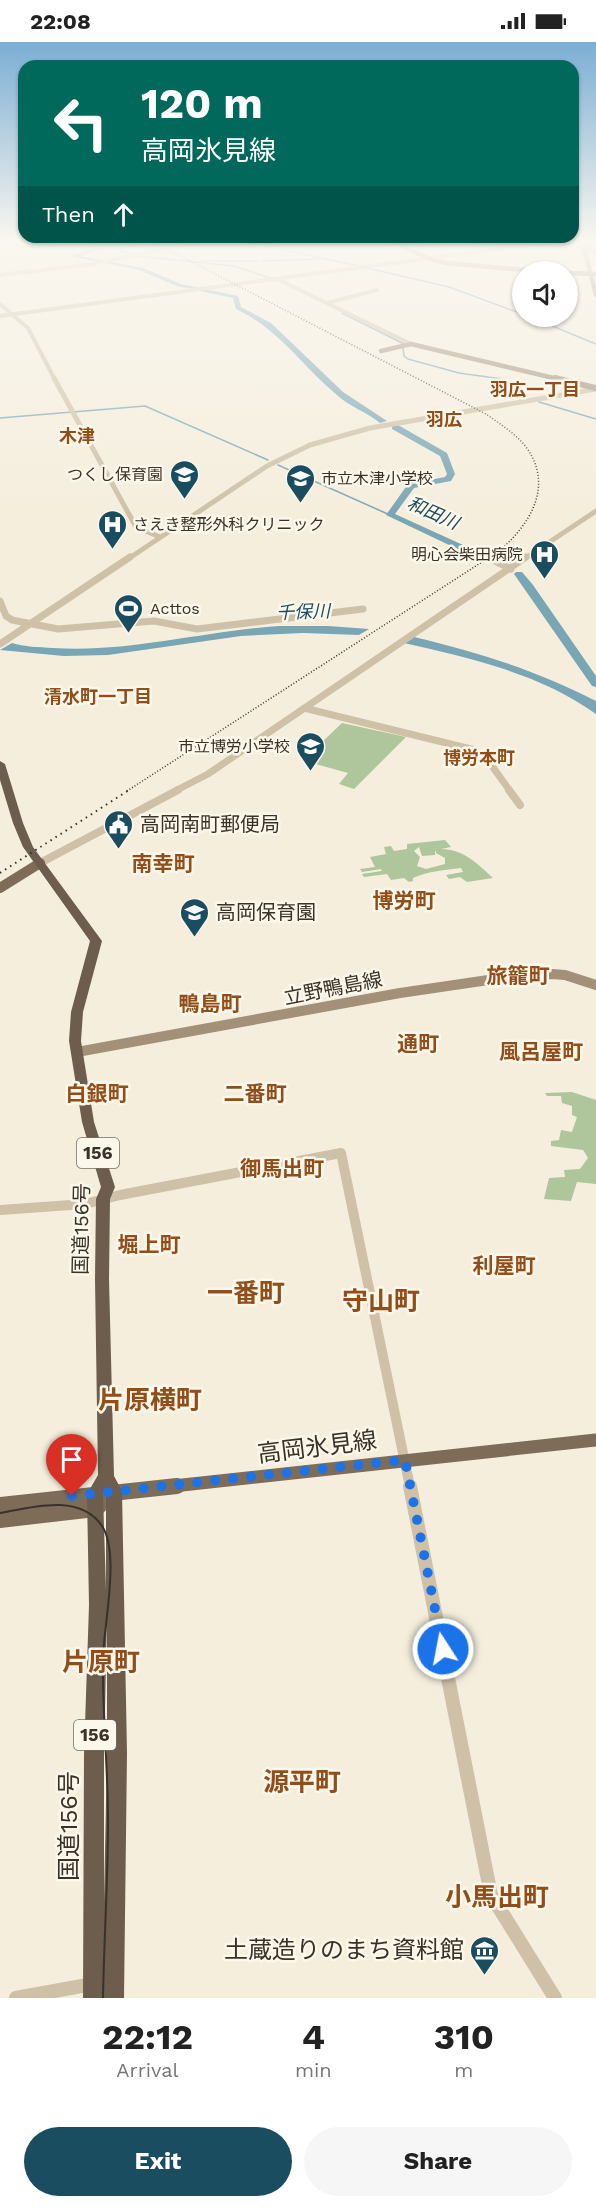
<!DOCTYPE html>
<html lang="en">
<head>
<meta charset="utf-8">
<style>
	:root { --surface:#fff; --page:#f6f6f6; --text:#222; --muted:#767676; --accent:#1a4d60 }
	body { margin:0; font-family:"Work Sans","Noto Sans JP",sans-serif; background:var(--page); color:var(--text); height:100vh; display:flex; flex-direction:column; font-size:22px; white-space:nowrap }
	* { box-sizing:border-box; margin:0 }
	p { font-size:20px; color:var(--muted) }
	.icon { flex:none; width:33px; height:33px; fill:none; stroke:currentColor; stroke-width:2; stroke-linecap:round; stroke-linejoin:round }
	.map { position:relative; height:1956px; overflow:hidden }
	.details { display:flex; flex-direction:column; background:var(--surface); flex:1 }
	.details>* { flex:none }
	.hud { position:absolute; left:18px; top:18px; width:561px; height:183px; border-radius:18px; box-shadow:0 2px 4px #0004; background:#00695c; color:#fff; overflow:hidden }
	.buttons { position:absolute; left:512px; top:219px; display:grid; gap:12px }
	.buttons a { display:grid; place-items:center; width:66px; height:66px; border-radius:50%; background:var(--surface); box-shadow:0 2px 4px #0004; font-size:30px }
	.pin { position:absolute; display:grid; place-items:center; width:51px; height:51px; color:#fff; margin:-62px -26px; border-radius:50% 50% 50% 0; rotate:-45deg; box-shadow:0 0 6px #0007 }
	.pin .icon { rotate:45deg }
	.me { position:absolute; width:66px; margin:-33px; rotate:349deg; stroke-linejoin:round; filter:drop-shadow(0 0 4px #0008) }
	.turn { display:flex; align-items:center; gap:21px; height:126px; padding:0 24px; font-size:27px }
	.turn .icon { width:78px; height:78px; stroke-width:2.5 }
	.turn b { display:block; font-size:42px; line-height:51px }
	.then { display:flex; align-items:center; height:57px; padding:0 24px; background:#0003; gap:12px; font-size:22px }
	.eta { display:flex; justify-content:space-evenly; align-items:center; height:102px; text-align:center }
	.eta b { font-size:36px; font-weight:700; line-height:42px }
	.button { display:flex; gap:12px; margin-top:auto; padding:12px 24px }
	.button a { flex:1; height:69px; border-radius:36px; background:var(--accent); color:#fff; font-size:24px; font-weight:700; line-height:69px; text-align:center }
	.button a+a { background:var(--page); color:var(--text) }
	.status { display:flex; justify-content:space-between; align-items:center; height:42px; padding:0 30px; background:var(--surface); direction:ltr }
	.status svg { height:16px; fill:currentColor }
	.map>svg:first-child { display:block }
</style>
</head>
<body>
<div class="status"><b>22:08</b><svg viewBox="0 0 49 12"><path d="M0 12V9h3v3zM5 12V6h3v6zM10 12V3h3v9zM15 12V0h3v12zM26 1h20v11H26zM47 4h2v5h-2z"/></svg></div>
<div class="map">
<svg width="596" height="1956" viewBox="0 0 596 1956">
	<rect width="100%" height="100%" fill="#f5eedd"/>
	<path fill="#afc59c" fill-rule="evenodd" d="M342,681L406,695L354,747L339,742L348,731L312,721L321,714L315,712L322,708L319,706L324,703L321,701Z
		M445,798L451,805L441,807C463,807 477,821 493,836L467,840L460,835L449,837L446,833L463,830L461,826C445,828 428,829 413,836V839L409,840L404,836L391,838L387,832L364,835L362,832L382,829L381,827L362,830L360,827L375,825L370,815L386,812L384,805L391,804L394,809L407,807V802ZM419,805L422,814L435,813V807L436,811L445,816V822L426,827L417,824L420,815L414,809Z
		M572,1050L596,1058V1142L577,1140L571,1159L544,1157L549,1136L565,1135L564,1128L580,1127L588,1116L583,1108L551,1104V1099L559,1098L561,1088L572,1090L577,1075L572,1073V1064L562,1061L561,1054H547L545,1051Z"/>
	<path fill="#79a6b4" d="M279,584H328L369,587L359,593L303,591L241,594L108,613L64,614L0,608L12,601C24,605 39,605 53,606C128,611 203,589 279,584Z
		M414,595C480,611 536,628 596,659V672C541,632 470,616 404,601Z"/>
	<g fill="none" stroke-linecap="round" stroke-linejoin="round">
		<path stroke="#79a6b4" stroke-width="1.5" d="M98,200L132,212
			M246,200L359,224
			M137,214L234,224L273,237
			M201,219H258
			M263,219L320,217
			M367,226L449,245L522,272
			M342,271L404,302
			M528,274L596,302
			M403,306L404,314L408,317L459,331L502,337L524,348L522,354L525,356
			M539,360L596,377
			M0,376L145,364L268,418
			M278,423L390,473"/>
		<path fill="#79a6b4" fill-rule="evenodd" d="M562,200L596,207V211L562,201Z
			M107,202L109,205L80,214L143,226L181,242L238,254L241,265L271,281L343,350L387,379L380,381C367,370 350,365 337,353C301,323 280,288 236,267L233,256L177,244L139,228L70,214Z
			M392,383H398L447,411L455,432L451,439L414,446L395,472L474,508V512H468L386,473L408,442L445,435L447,432L440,414L392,387Z
			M516,530H522L533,543L596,634V645L592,644L514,532Z"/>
		<path stroke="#cec1a8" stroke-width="4" d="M0,233L93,222L195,200
			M277,237L411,302
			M327,261L377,248
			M0,262L28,286L55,338
			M0,274L550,200"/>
		<path stroke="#cec1a8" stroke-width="5" d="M54,336L136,485L160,495
			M478,511L490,517
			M128,517L267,424L310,403L370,386L596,347
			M524,517L596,469"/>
		<path stroke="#cec1a8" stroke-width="7" d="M487,515L511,527
			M0,559L6,574L12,578L58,587L154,579L197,587L363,567
			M0,602L130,515
			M304,666L475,708L487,717L510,749
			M175,749L208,732L526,515"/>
		<path stroke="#cec1a8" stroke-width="8" d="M509,748L520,763
			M40,821L178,748"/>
		<path stroke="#cec1a8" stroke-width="10" d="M0,1168L85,1162L120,1153L341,1111L410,1445"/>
		<path stroke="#cec1a8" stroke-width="14" d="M410,1444L491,1853L555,1956
			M16,1956L93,1942"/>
		<path stroke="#a29079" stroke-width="4.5" d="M393,200L430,217L446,221L548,230
			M581,200L591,203L585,210L596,253
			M567,231L596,232
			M381,309L411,302L562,338"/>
		<path stroke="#a29079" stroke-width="6" d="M555,336L596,346"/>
		<path stroke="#a29079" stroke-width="10" d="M77,1010L400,951L502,936L552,932L565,933L596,943"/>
		<path stroke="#7d6c58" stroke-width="10" d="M0,846L40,821"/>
		<path stroke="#7d6c58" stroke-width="13" d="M164,1445L596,1398"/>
		<path stroke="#7d6c58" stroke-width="16" d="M0,1463L177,1444
			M0,1478L95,1467L99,1464"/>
		<path fill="#6c5d4c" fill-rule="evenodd" d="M0,719L5,722L23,781L33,805L102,899L83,970L81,999L94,1080L115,1145L110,1157L109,1237L114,1434L122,1449L127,1711L124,1956H83L84,1713L89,1563L87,1452L98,1433L95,1237L96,1157L101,1145L82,1080L69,999L71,970L90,899L23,805L13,781L0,738ZM106,1449V1548L103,1453ZM107,1576V1711L104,1860V1713Z"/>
		<path stroke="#3a3229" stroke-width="2" d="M0,1471C32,1465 80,1451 102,1484C120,1511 104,1582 103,1615C102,1669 108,1724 108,1778C108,1838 104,1897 103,1956"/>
		<path stroke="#3a3229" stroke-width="1.5" stroke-dasharray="1 2" stroke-linecap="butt" d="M127,749L499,509C531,482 554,443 526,405C515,391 500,382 486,372L153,200"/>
		<path stroke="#3a3229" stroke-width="2" stroke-dasharray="1.5 4.5" stroke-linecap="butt" d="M0,831L129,748"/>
	</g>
	<linearGradient id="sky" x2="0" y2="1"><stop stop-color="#7baed3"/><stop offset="0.42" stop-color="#faf7f0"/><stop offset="1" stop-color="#faf7f0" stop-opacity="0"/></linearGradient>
	<rect width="596" height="473" fill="url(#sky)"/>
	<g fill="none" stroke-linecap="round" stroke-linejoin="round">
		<path stroke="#1a73e8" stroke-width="10" stroke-dasharray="0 18" d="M72,1454L405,1418L443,1607"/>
	</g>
	<defs>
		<symbol id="school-pin" viewBox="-11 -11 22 30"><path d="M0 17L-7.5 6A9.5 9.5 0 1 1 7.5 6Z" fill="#1a4d60" stroke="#fbf7ea"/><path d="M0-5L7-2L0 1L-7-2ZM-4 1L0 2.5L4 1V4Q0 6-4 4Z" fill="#fff"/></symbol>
		<symbol id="hospital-pin" viewBox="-11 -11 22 30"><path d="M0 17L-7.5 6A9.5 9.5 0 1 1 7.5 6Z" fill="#1a4d60" stroke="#fbf7ea"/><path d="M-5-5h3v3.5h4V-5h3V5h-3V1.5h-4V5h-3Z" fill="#fff"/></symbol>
		<symbol id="stadium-pin" viewBox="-11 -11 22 30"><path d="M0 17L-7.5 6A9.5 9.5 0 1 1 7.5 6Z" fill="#1a4d60" stroke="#fbf7ea"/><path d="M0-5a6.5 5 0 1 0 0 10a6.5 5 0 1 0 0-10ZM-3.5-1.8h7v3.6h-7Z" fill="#fff"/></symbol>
		<symbol id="civic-pin" viewBox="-11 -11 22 30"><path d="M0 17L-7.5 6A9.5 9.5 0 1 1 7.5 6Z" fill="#1a4d60" stroke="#fbf7ea"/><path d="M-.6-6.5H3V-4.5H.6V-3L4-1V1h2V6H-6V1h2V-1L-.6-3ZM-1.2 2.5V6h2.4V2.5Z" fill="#fff"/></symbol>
		<symbol id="museum-pin" viewBox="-11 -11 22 30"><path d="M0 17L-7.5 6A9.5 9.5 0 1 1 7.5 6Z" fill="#1a4d60" stroke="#fbf7ea"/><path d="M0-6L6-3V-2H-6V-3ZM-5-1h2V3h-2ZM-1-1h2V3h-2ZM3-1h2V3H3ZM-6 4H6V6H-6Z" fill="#fff"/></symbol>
	</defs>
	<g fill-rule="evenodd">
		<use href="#school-pin" x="168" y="416" width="33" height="45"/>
		<use href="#school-pin" x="284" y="420" width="33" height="45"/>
		<use href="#hospital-pin" x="96" y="466" width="33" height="45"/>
		<use href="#hospital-pin" x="528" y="496" width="33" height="45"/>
		<use href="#stadium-pin" x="112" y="550" width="33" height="45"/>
		<use href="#school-pin" x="294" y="688" width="33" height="45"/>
		<use href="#civic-pin" x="102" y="766" width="33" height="45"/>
		<use href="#school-pin" x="178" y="854" width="33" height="45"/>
		<use href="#museum-pin" x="468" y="1892" width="33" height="45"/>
	</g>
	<g text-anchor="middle" stroke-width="5" stroke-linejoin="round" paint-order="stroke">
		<g font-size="16" fill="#3a3229" stroke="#fbf7ea" text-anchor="end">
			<text x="163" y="438">つくし保育園</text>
			<text x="321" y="442" text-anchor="start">市立木津小学校</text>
			<text x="133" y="488" text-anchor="start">さえき整形外科クリニック</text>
			<text x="523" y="518">明心会柴田病院</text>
			<text x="150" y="572" text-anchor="start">Acttos</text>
			<text x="290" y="710">市立博労小学校</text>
		</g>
		<g font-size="18" font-weight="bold" fill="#914e1a" stroke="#fbf7ea">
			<text x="535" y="354">羽広一丁目</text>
			<text x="444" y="384">羽広</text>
			<text x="77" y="400">木津</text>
			<text x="98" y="661">清水町一丁目</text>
			<text x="479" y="722">博労本町</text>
		</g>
		<g font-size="18" font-style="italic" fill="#1a4d60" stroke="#fbf7ea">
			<text transform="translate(433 471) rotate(24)" y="6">和田川</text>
			<text transform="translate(303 570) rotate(-2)" y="6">千保川</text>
		</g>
		<g fill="#fbf7ea" stroke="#746d63" stroke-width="1.5">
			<rect x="77" y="1096" width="42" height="30" rx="4.5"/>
			<rect x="74" y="1678" width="42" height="30" rx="4.5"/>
		</g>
		<g font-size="18" font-weight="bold" fill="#3a3229">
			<text x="98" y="1117">156</text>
			<text x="95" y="1699">156</text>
		</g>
		<g font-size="20" fill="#3a3229" stroke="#fbf7ea" text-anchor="start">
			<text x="140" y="789">高岡南町郵便局</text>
			<text x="216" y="877">高岡保育園</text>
		</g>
		<g font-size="20" fill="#3a3229" stroke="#fbf7ea">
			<text transform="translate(333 946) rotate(-11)" y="7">立野鴨島線</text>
			<text transform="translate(81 1187) rotate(-89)" y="7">国道156号</text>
		</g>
		<g font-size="21" font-weight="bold" fill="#914e1a" stroke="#fbf7ea">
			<text x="163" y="829">南幸町</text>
			<text x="404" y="866">博労町</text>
			<text x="518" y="941">旅籠町</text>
			<text x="210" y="969">鴨島町</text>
			<text x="418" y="1009">通町</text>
			<text x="541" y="1017">風呂屋町</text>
			<text x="97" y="1059">白銀町</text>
			<text x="255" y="1059">二番町</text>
			<text x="282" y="1134">御馬出町</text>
			<text x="149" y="1210">堀上町</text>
			<text x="504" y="1231">利屋町</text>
		</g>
		<g font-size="24" fill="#3a3229" stroke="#fbf7ea">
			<text transform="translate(317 1405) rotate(-7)" y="8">高岡氷見線</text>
			<text transform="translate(69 1784) rotate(-90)" y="8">国道156号</text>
		</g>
		<g font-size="24" fill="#3a3229" stroke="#fbf7ea" text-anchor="end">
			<text x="464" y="1916">土蔵造りのまち資料館</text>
		</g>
		<g font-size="26" font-weight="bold" fill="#914e1a" stroke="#fbf7ea">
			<text x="246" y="1260">一番町</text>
			<text x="381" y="1268">守山町</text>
			<text x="150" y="1367">片原横町</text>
			<text x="101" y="1629">片原町</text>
			<text x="302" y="1749">源平町</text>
			<text x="497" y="1864">小馬出町</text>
		</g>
	</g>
</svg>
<div class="buttons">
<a><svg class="icon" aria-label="sound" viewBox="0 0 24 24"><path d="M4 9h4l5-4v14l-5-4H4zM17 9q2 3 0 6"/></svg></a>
</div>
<div class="pin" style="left:72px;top:1454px;background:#d93025"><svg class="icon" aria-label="arrive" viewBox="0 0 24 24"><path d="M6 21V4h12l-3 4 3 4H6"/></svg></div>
<svg class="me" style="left:443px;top:1607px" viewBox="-20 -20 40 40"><circle r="17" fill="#1a73e8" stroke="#fff" stroke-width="3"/><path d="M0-11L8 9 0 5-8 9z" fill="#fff"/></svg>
<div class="hud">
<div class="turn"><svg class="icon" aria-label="left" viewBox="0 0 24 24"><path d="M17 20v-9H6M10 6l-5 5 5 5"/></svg><div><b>120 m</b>高岡氷見線</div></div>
<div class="then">Then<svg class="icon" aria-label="ahead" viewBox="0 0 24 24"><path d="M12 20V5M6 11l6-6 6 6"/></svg></div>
</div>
</div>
<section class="details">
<div class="eta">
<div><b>22:12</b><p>Arrival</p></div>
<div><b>4</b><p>min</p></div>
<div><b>310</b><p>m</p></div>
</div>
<div class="button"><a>Exit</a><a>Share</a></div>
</section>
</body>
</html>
